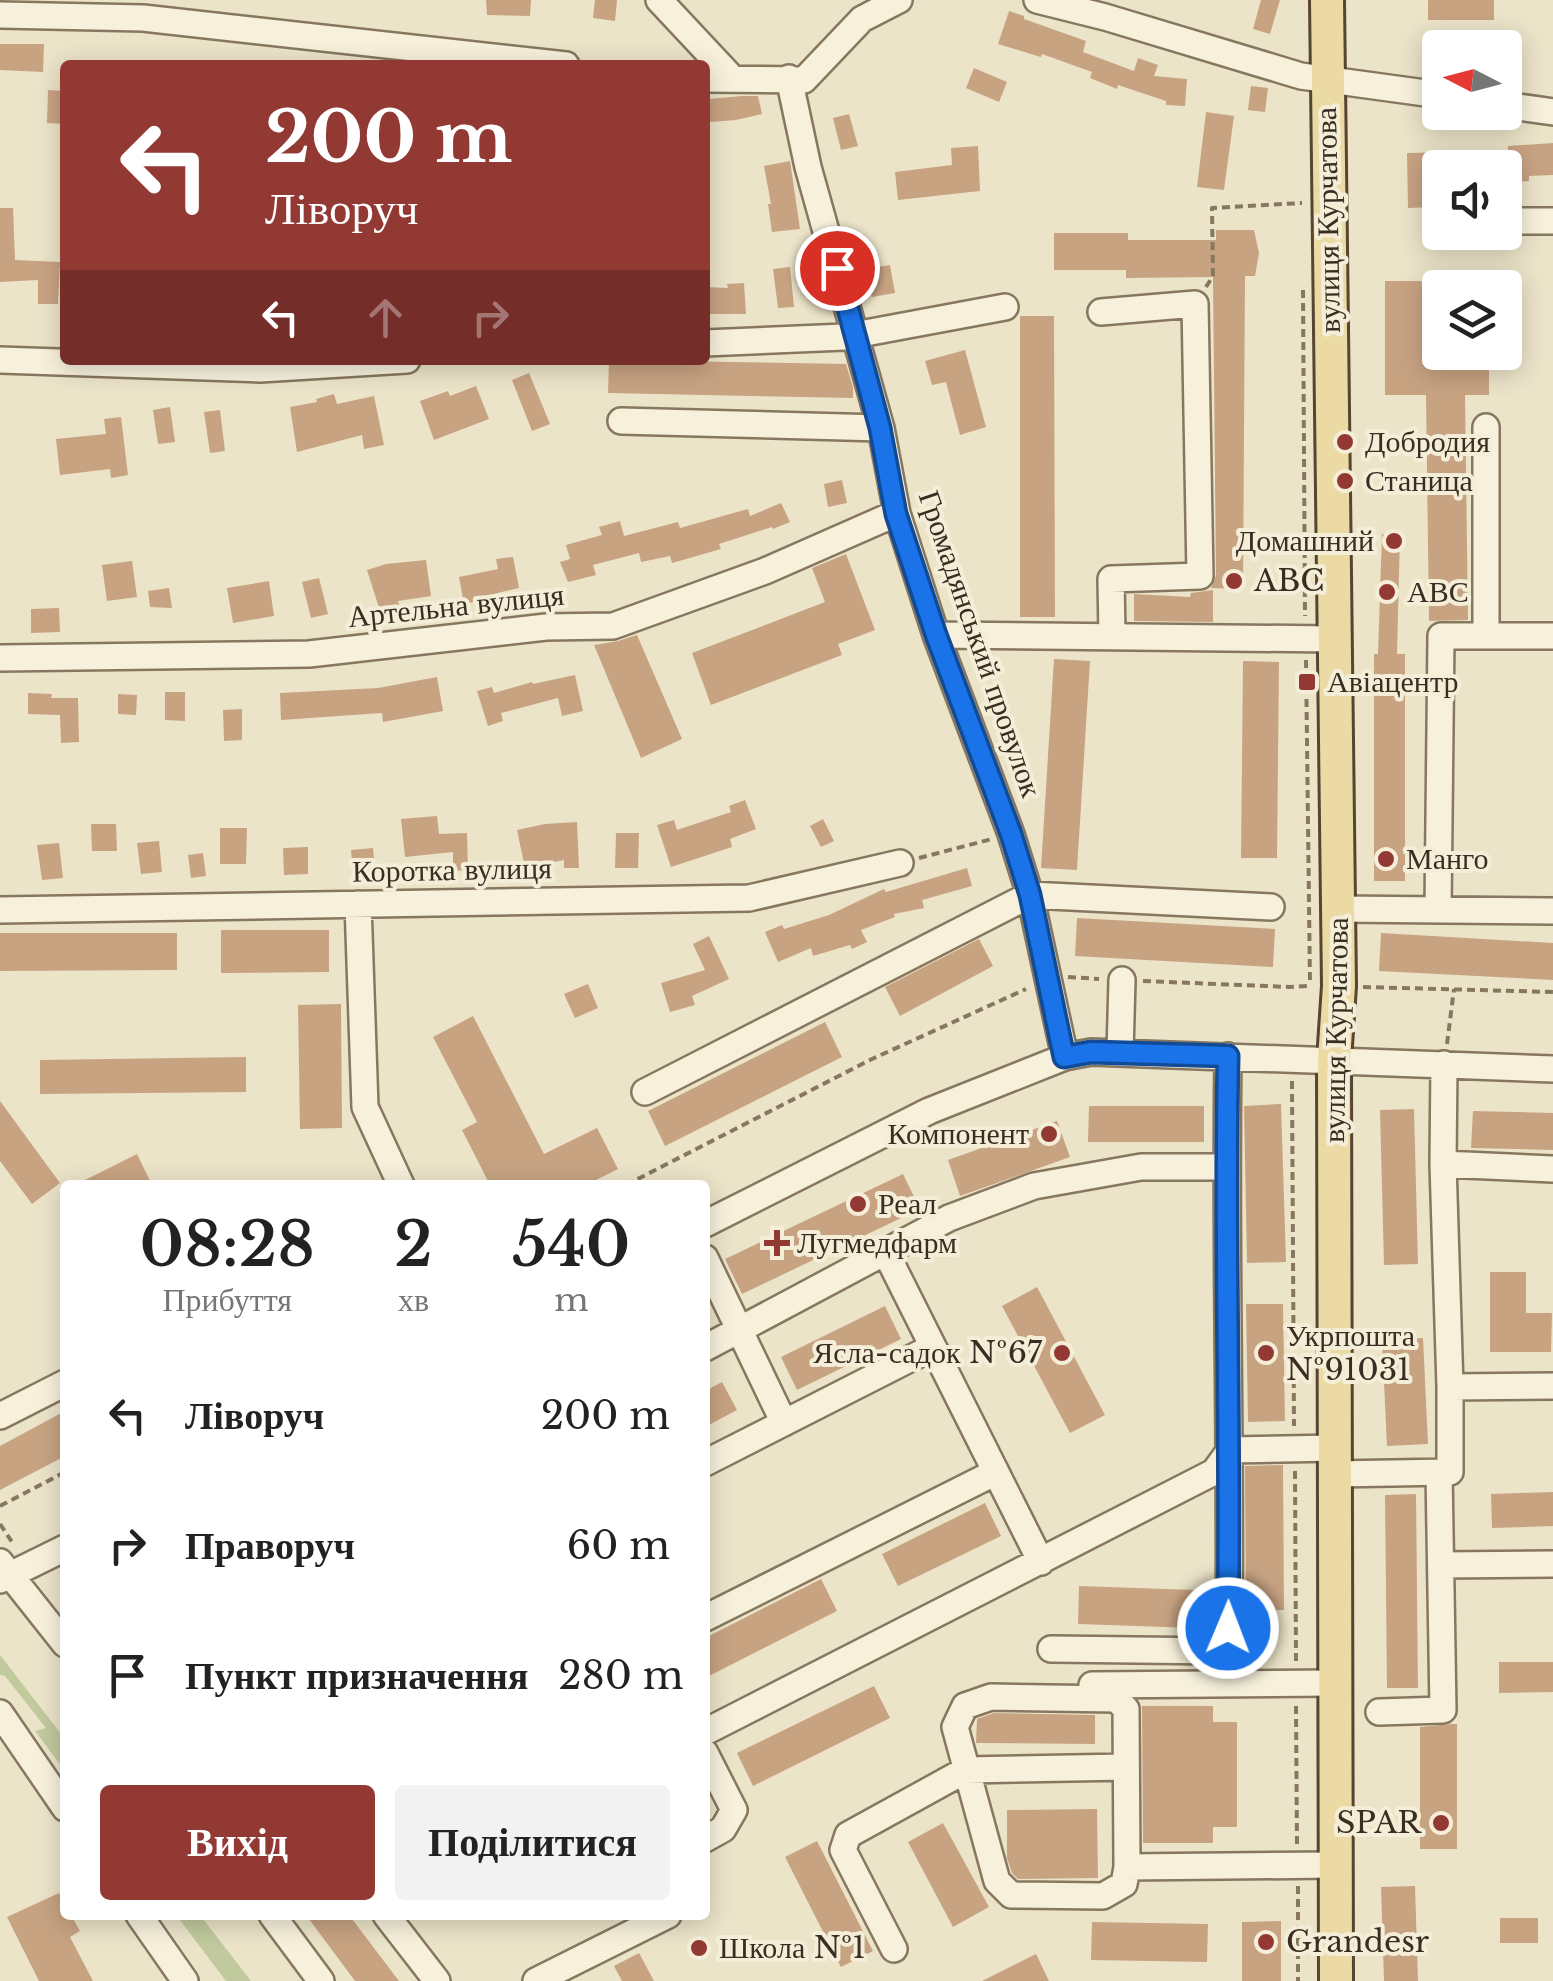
<!DOCTYPE html>
<html lang="uk">
<head>
<meta charset="utf-8">
<style>
	:root { --surface:#fff; --page:#f2f2f2; --text:#222; --muted:#767676; --accent:#923933 }
	body { margin:0; font-family:"Libre Baskerville",serif; background:var(--page); color:var(--text); height:100vh; display:flex; flex-direction:column; font-size:38px; white-space:nowrap }
	* { box-sizing:border-box; margin:0 }
	p { font-size:32px; color:var(--muted) }
	.icon { flex:none; width:55px; height:55px; fill:none; stroke:currentColor; stroke-width:2; stroke-linecap:round; stroke-linejoin:round }
	.map { position:relative; flex:1; overflow:hidden }
	.panel { position:absolute; left:60px; top:1180px; width:650px; height:740px; display:flex; flex-direction:column; background:var(--surface); border-radius:10px; box-shadow:0 5px 25px #0003 }
	.panel>* { flex:none }
	.guide { position:absolute; left:60px; top:60px; width:650px; height:305px; border-radius:10px; box-shadow:0 5px 25px #0003; background:#923933; color:#fff; overflow:hidden }
	.needle { width:65px; rotate:276deg }
	.tools { position:absolute; left:1422px; top:30px; display:grid; gap:20px }
	.tools a { display:grid; place-items:center; width:100px; height:100px; border-radius:10px; background:var(--surface); box-shadow:0 5px 25px #0003; font-size:50px }
	.pin { position:absolute; display:grid; place-items:center; width:85px; height:85px; color:#fff; margin:-42px; border:5px solid #fff; border-radius:50%; box-shadow:0 2px 10px #0007 }
	.me { position:absolute; width:110px; margin:-55px; rotate:1deg; stroke-linejoin:round; filter:drop-shadow(0 0 8px #0008) }
	.turn { display:flex; align-items:center; gap:35px; height:210px; padding:0 40px; font-size:45px }
	.turn .icon { width:130px; height:130px; stroke-width:2.5 }
	.turn b { display:block; font-size:70px; line-height:85px }
	.lanes { display:flex; align-items:center; height:95px; padding:0 40px; background:#0003; justify-content:center; gap:50px; direction:ltr }
	.lanes .off { opacity:.35 }
	.eta { display:flex; justify-content:space-evenly; align-items:center; height:170px; text-align:center }
	.eta b { font-size:60px; font-weight:600; line-height:70px }
	.primary-button { display:flex; gap:20px; margin-top:auto; padding:20px 40px }
	.primary-button a { flex:1; height:115px; border-radius:10px; background:var(--accent); color:#fff; font-size:40px; font-weight:600; line-height:115px; text-align:center }
	.primary-button a+a { background:var(--page); color:var(--text) }
	ul { padding:0; list-style:none }
	li { display:flex; align-items:center; gap:30px; height:130px; padding:0 40px }
	li div { flex:1 }
	li b { display:block; font-size:38px }
	li em { font-style:normal }
	.map>svg:first-child { display:block }
</style>
</head>
<body>
<div class="map">
<svg width="1553" height="1981" viewBox="0 0 1553 1981">
	<rect width="100%" height="100%" fill="#ece4c9"/>
	<path fill="#c1ca9d" d="M0,1655L65,1739V1771L35,1731L46,1728L5,1676L0,1675Z
		M176,1915H200L251,1981H226Z"/>
	<path fill="#c7a382" d="M486,0H531L530,16L487,15Z
		M595,0H617L615,21L593,18Z
		M1261,0H1280L1270,34L1253,29Z
		M1428,0H1494V20H1428Z
		M1009,11L1024,16V19L1086,41L1083,52L1134,71L1138,58L1158,65L1154,76L1187,79L1185,106L1166,105V101L1118,85L1117,89L1090,78L1092,72L1042,54L1041,57L998,44Z
		M0,44H44L43,72L0,70Z
		M974,68L1007,82L999,102L966,88Z
		M1251,86L1268,88L1265,112L1248,110Z
		M48,90L65,91V124L47,123Z
		M742,96H758L762,114L736,120L710,122L708,99Z
		M1206,112L1234,116L1224,190L1197,187Z
		M849,114L858,146L841,150L833,118Z
		M1553,143V175L1529,176V181L1505,183V157H1508V146Z
		M978,146L980,191L898,200L895,172L952,165L951,148Z
		M1453,152L1454,168H1440V185H1435L1436,207L1408,208L1407,153Z
		M790,161L800,229L772,232L768,204H771L764,166Z
		M0,208H13L15,260L60,262L58,304H38V280L0,282Z
		M1216,230H1254L1259,253L1255,276H1245L1243,589L1211,588L1216,576L1213,277L1126,278V270H1054V233H1128V240H1216Z
		M890,265L895,293L872,297L866,269Z
		M790,267L794,307L778,308L773,269Z
		M1385,281H1440V352H1489V395H1465L1468,620L1429,621L1426,395H1385Z
		M744,283L746,314H705V287L728,288L727,284Z
		M1020,316H1054L1055,617H1020Z
		M965,350L986,427L960,435L946,382L932,385L925,361Z
		M609,360L846,364L853,387V398L608,393Z
		M529,373L550,424L532,431L512,380Z
		M476,386L489,419L434,440L420,401L448,391L450,396Z
		M334,394L337,404L374,396L384,445L364,449L362,435L297,452L290,407L317,402L316,399Z
		M170,407L175,442L158,444L153,410Z
		M220,410L225,451L210,453L204,412Z
		M121,417L128,475L111,478L110,469L60,475L56,439L106,434L104,419Z
		M842,480L847,503L828,507L824,484Z
		M781,503L790,522L773,529L772,527L719,544L721,549L672,563L670,556L641,562L639,553L593,565L596,575L568,582L560,562L570,559L566,545L602,535L599,527L620,521L624,536L678,522L680,528L748,509L750,516Z
		M1382,534H1400L1397,654H1405V881H1374V654H1378Z
		M846,554L875,630L838,644L842,655L711,705L692,653L825,602L812,568Z
		M513,557L519,588L485,596V600L464,604L459,577L498,569L496,559Z
		M426,560L431,596L398,601L400,607L381,614L367,570L386,564Z
		M132,561L137,597L107,601L102,565Z
		M319,578L328,614L311,618L302,582Z
		M269,581L274,616L233,623L227,588Z
		M169,588L172,608L150,607L148,591Z
		M1213,590V622L1134,621V594L1190,597L1191,593Z
		M59,608L60,632L31,633V609Z
		M637,635L682,739L641,758L594,645L618,641Z
		M1054,659L1090,661L1077,870L1041,868Z
		M1243,661L1279,662L1277,858H1241Z
		M575,675L583,711L562,716L558,698L501,713L503,721L488,726L477,691L492,687L494,693L532,682L533,684Z
		M437,677L443,711L383,722L382,713L281,720L280,693L378,688Z
		M165,692H185V721L165,720Z
		M28,693L52,694L51,698H78L79,742L61,743L60,715L28,714Z
		M118,694L137,695L136,715L118,714Z
		M242,709V740L224,741L223,710Z
		M745,800L756,829L730,839L732,847L671,867L657,825L674,820L677,830L731,812L729,806Z
		M437,816L439,834L467,833L468,870L453,871V852L405,857L401,819Z
		M823,819L834,841L821,847L810,826Z
		M577,822L579,868H564V860L525,868L517,830L545,824Z
		M91,824H116L117,851H92Z
		M220,828H247L246,864H220Z
		M616,833H639L638,868H615Z
		M159,841L162,872L141,874L137,843Z
		M59,843L63,878L42,880L37,845Z
		M308,847V874L284,875L283,848Z
		M373,848L375,871L353,873L351,850Z
		M203,853L206,876L191,878L188,855Z
		M967,868L972,886L922,900L924,908L894,914L895,917L861,930L867,942L852,949L850,945L813,956L811,948L778,962L765,932L782,925L784,929L829,915L884,889L886,892Z
		M1077,918L1275,929L1273,967L1075,956Z
		M221,930H329V972L221,973Z
		M0,933H177V970L0,971Z
		M1381,933L1553,943V980L1379,971Z
		M709,936L729,979L692,996L695,1005L670,1012L661,983L705,970L693,944Z
		M979,939L993,966L900,1016L885,987Z
		M588,984L598,1008L575,1018L564,994Z
		M341,1004L342,1128L300,1129L298,1005Z
		M473,1016L544,1154L597,1128L618,1169L586,1185H490L462,1130L477,1122L433,1037Z
		M825,1022L842,1057L665,1146L648,1111Z
		M246,1057V1092L40,1094V1060Z
		M0,1101L60,1183L32,1204L0,1161Z
		M1281,1104L1286,1262L1247,1263L1244,1106Z
		M1089,1106H1204V1142H1088Z
		M1414,1109L1418,1264L1384,1265L1380,1110Z
		M1473,1111L1553,1113V1150L1471,1148Z
		M1057,1121L1070,1157L960,1196L948,1160Z
		M137,1154L152,1185H75Z
		M903,1174L920,1209L742,1294L725,1259Z
		M1490,1272H1526V1313H1552L1551,1352H1490Z
		M1037,1287L1105,1415L1070,1433L1002,1306Z
		M1246,1304H1283L1285,1421L1248,1422Z
		M885,1306L901,1339L797,1390L781,1357Z
		M1423,1338L1428,1444L1387,1446L1382,1340Z
		M722,1382L737,1410L705,1427V1391Z
		M65,1411V1456L0,1490V1446Z
		M1283,1465L1284,1610H1246L1245,1466Z
		M1553,1492V1526L1492,1528L1491,1494Z
		M1416,1494L1418,1688H1387L1385,1495Z
		M985,1503L1001,1536L898,1586L882,1554Z
		M821,1579L837,1611L705,1678V1638Z
		M1079,1586L1195,1590L1194,1628L1078,1624Z
		M1499,1662H1553V1692L1499,1693Z
		M874,1686L890,1718L753,1786L737,1753Z
		M1142,1706H1213V1722H1237V1827H1213V1843H1143Z
		M994,1713L1095,1715V1744L976,1743L977,1719Z
		M1452,1724H1457V1849H1420V1727Z
		M1097,1809L1098,1878L1018,1879L1012,1873L1007,1858V1810Z
		M943,1823L989,1907L953,1927L908,1842Z
		M817,1841L873,1951L841,1967L785,1857Z
		M1415,1886L1418,1981H1384L1381,1887Z
		M59,1893L65,1903V1915H71L80,1931L70,1937L93,1981H39L7,1917Z
		M306,1915H349L399,1981H355Z
		M1500,1918H1538V1943H1500Z
		M1281,1921V1981H1242V1922Z
		M1092,1922L1208,1924L1207,1962L1091,1960Z
		M639,1953L654,1981H622L614,1966Z
		M1036,1954L1049,1981H982Z"/>
	<g fill="none" stroke-linecap="round" stroke-linejoin="round">
		<defs>
			<path id="minor" d="M659,0L733,79
				M1037,0L1105,17L1301,76L1440,95
				M0,15L143,18L566,65
				M789,78L808,167L881,428L897,513L936,635L1011,834L1030,895L1065,1057
				M705,79L804,80L862,19L899,0
				M1505,105L1553,112
				M1505,221H1553
				M1101,312L1195,304L1200,576L1111,579L1112,636
				M705,343L844,337L1005,307
				M0,360L260,369L407,360
				M621,421L881,428
				M1486,427V636
				M936,635L1333,639
				M0,658L309,654L546,627L613,626L765,571L897,513
				M358,904L365,1107L401,1185
				M1338,909L1553,911
				M0,910L749,898L900,863
				M1438,910L1441,636H1553
				M1120,1053L1122,980
				M1444,1064L1443,1164L1450,1387
				M645,1092L1030,895L1271,907
				M1443,1164L1553,1169
				M705,1224L929,1111L1065,1057L1091,1052L1553,1069
				M885,1251L1041,1562
				M705,1258L784,1423
				M705,1348L949,1218L1034,1186L1141,1167H1226
				M0,1416L65,1383
				M1230,1450L1335,1448
				M705,1463L933,1347
				M1334,1474L1450,1472V1387L1553,1386
				M0,1562L65,1644
				M1441,1565L1553,1564
				M0,1580L65,1548
				M705,1618L996,1472
				M1051,1649L1221,1651L1229,1628C1231,1437 1225,1247 1228,1056
				M1092,1685L1334,1683
				M991,1697L1116,1699L1126,1709L1127,1867L1124,1884L1103,1896L1011,1895L997,1881L955,1727L965,1706Z
				M1379,1712L1443,1710L1439,1472
				M0,1713L65,1808
				M705,1732L1214,1472L1230,1450
				M705,1753L734,1810L723,1829L705,1839
				M1127,1867L1335,1865
				M139,1915L185,1981
				M272,1915L321,1981
				M386,1915L437,1981
				M894,1949L843,1850L848,1835L966,1770L1126,1767
				M536,1981L668,1915"/>
			<path id="major" d="M1327,0L1339,986L1334,1060L1336,1981"/>
		</defs>
		<use href="#minor" stroke="#87775f" stroke-width="30"/>
		<use href="#major" stroke="#564532" stroke-width="38"/>
		<path stroke="#87775f" stroke-width="4" stroke-dasharray="8 5" stroke-linecap="butt" d="M1206,287L1213,276L1212,208L1302,203
			M1303,290L1305,616
			M1306,660L1310,985
			M919,858L992,839
			M1068,977L1099,979
			M1143,981L1290,987L1308,986
			M1363,987L1553,992
			M1447,1044L1454,989
			M1292,1081L1294,1426
			M626,1185L872,1059L1026,989
			M1295,1471L1296,1661
			M0,1506L65,1472
			M0,1524L12,1542
			M1296,1706L1297,1846
			M1298,1886V1981"/>
		<use href="#minor" stroke="#f7f1dc" stroke-width="25"/>
		<use href="#major" stroke="#ecdaa4" stroke-width="32"/>
	</g>
	<g fill="none" stroke-linecap="round" stroke-linejoin="round">
		<defs>
			<path id="route" d="M837,268L880,428L896,514L936,635L1011,834L1030,895L1064,1057L1091,1052L1228,1056C1224,1247 1231,1437 1228,1628"/>
		</defs>
		<use href="#route" stroke="#114b97" stroke-width="25"/>
		<use href="#route" stroke="#1a73e8" stroke-width="18"/>
	</g>
	<g fill="#923933" stroke="#f4eed8" stroke-width="4">
		<circle cx="1345" cy="442" r="10"/>
		<circle cx="1345" cy="481" r="10"/>
		<circle cx="1394" cy="541" r="10"/>
		<circle cx="1234" cy="581" r="10"/>
		<circle cx="1387" cy="592" r="10"/>
		<rect x="1297" y="672" width="20" height="20" rx="5"/>
		<circle cx="1386" cy="859" r="10"/>
		<circle cx="1049" cy="1134" r="10"/>
		<circle cx="858" cy="1204" r="10"/>
		<path d="M772 1228h10v10h10v10h-10v10h-10v-10h-10v-10h10z"/>
		<circle cx="1062" cy="1353" r="10"/>
		<circle cx="1266" cy="1353" r="10"/>
		<circle cx="1441" cy="1823" r="10"/>
		<circle cx="1266" cy="1942" r="10"/>
		<circle cx="699" cy="1948" r="10"/>
	</g>
	<g text-anchor="middle" stroke-width="8" stroke-linejoin="round" paint-order="stroke">
		<g font-size="30" fill="#392e21" stroke="#f4eed8">
			<text transform="translate(1328 220) rotate(-91)" y="10">вулиця Курчатова</text>
			<text transform="translate(456 606) rotate(-6)" y="10">Артельна вулиця</text>
			<text transform="translate(980 644) rotate(71)" y="10">Громадянський провулок</text>
			<text transform="translate(452 870) rotate(-1)" y="10">Коротка вулиця</text>
			<text transform="translate(1336 1030) rotate(-89)" y="10">вулиця Курчатова</text>
		</g>
		<g font-size="30" fill="#392e21" stroke="#f4eed8" text-anchor="start">
			<text x="1365" y="452">Добродия</text>
			<text x="1365" y="491">Станица</text>
			<text x="1374" y="551" text-anchor="end">Домашний</text>
			<text x="1254" y="591">ABC</text>
			<text x="1407" y="602">АВС</text>
			<text x="1327" y="692">Авіацентр</text>
			<text x="1406" y="869">Манго</text>
			<text x="1029" y="1144" text-anchor="end">Компонент</text>
			<text x="878" y="1214">Реал</text>
			<text x="797" y="1253">Лугмедфарм</text>
			<text x="1286" y="1346">Укрпошта<tspan x="1286" dy="34">№91031</tspan></text>
			<text x="1042" y="1363" text-anchor="end">Ясла-садок №67</text>
			<text x="1421" y="1833" text-anchor="end">SPAR</text>
			<text x="1286" y="1952">Grandesr</text>
			<text x="719" y="1958">Школа №1</text>
		</g>
	</g>
</svg>
<div class="tools">
<a><svg class="needle" viewBox="-14 -14 28 28"><path d="M0-13l5 13h-10z" fill="#e53935"/><path d="M0 13l5-13h-10z" fill="#767676"/></svg></a>
<a><svg class="icon" aria-label="sound" viewBox="0 0 24 24"><path d="M4 9h4l5-4v14l-5-4H4zM17 9q2 3 0 6"/></svg></a>
<a><svg class="icon" aria-label="layers" viewBox="0 0 24 24"><path d="M12 4l9 5-9 5-9-5zM3 14l9 5 9-5"/></svg></a>
</div>
<div class="pin" style="left:837px;top:268px;background:#d93025"><svg class="icon" aria-label="arrive" viewBox="0 0 24 24"><path d="M6 21V4h12l-3 4 3 4H6"/></svg></div>
<svg class="me" style="left:1228px;top:1628px" viewBox="-20 -20 40 40"><circle r="17" fill="#1a73e8" stroke="#fff" stroke-width="3"/><path d="M0-11L8 9 0 5-8 9z" fill="#fff"/></svg>
<div class="guide">
<div class="turn"><svg class="icon" aria-label="left" viewBox="0 0 24 24"><path d="M17 20v-9H6M10 6l-5 5 5 5"/></svg><div><b>200 m</b>Ліворуч</div></div>
<div class="lanes"><svg class="icon" aria-label="left" viewBox="0 0 24 24"><path d="M17 20v-9H6M10 6l-5 5 5 5"/></svg><svg class="icon off" aria-label="ahead" viewBox="0 0 24 24"><path d="M12 20V5M6 11l6-6 6 6"/></svg><svg class="icon off" aria-label="right" viewBox="0 0 24 24"><path d="M7 20v-9h11M14 6l5 5-5 5"/></svg></div>
</div>
<section class="panel">
<div class="eta">
<div><b>08:28</b><p>Прибуття</p></div>
<div><b>2</b><p>хв</p></div>
<div><b>540</b><p>m</p></div>
</div>
<ul>
<li><svg class="icon" aria-label="left" viewBox="0 0 24 24"><path d="M17 20v-9H6M10 6l-5 5 5 5"/></svg><div><b>Ліворуч</b></div><em>200 m</em></li>
<li><svg class="icon" aria-label="right" viewBox="0 0 24 24"><path d="M7 20v-9h11M14 6l5 5-5 5"/></svg><div><b>Праворуч</b></div><em>60 m</em></li>
<li><svg class="icon" aria-label="arrive" viewBox="0 0 24 24"><path d="M6 21V4h12l-3 4 3 4H6"/></svg><div><b>Пункт призначення</b></div><em>280 m</em></li>
</ul>
<div class="primary-button"><a>Вихід</a><a>Поділитися</a></div>
</section>
</div>
</body>
</html>
